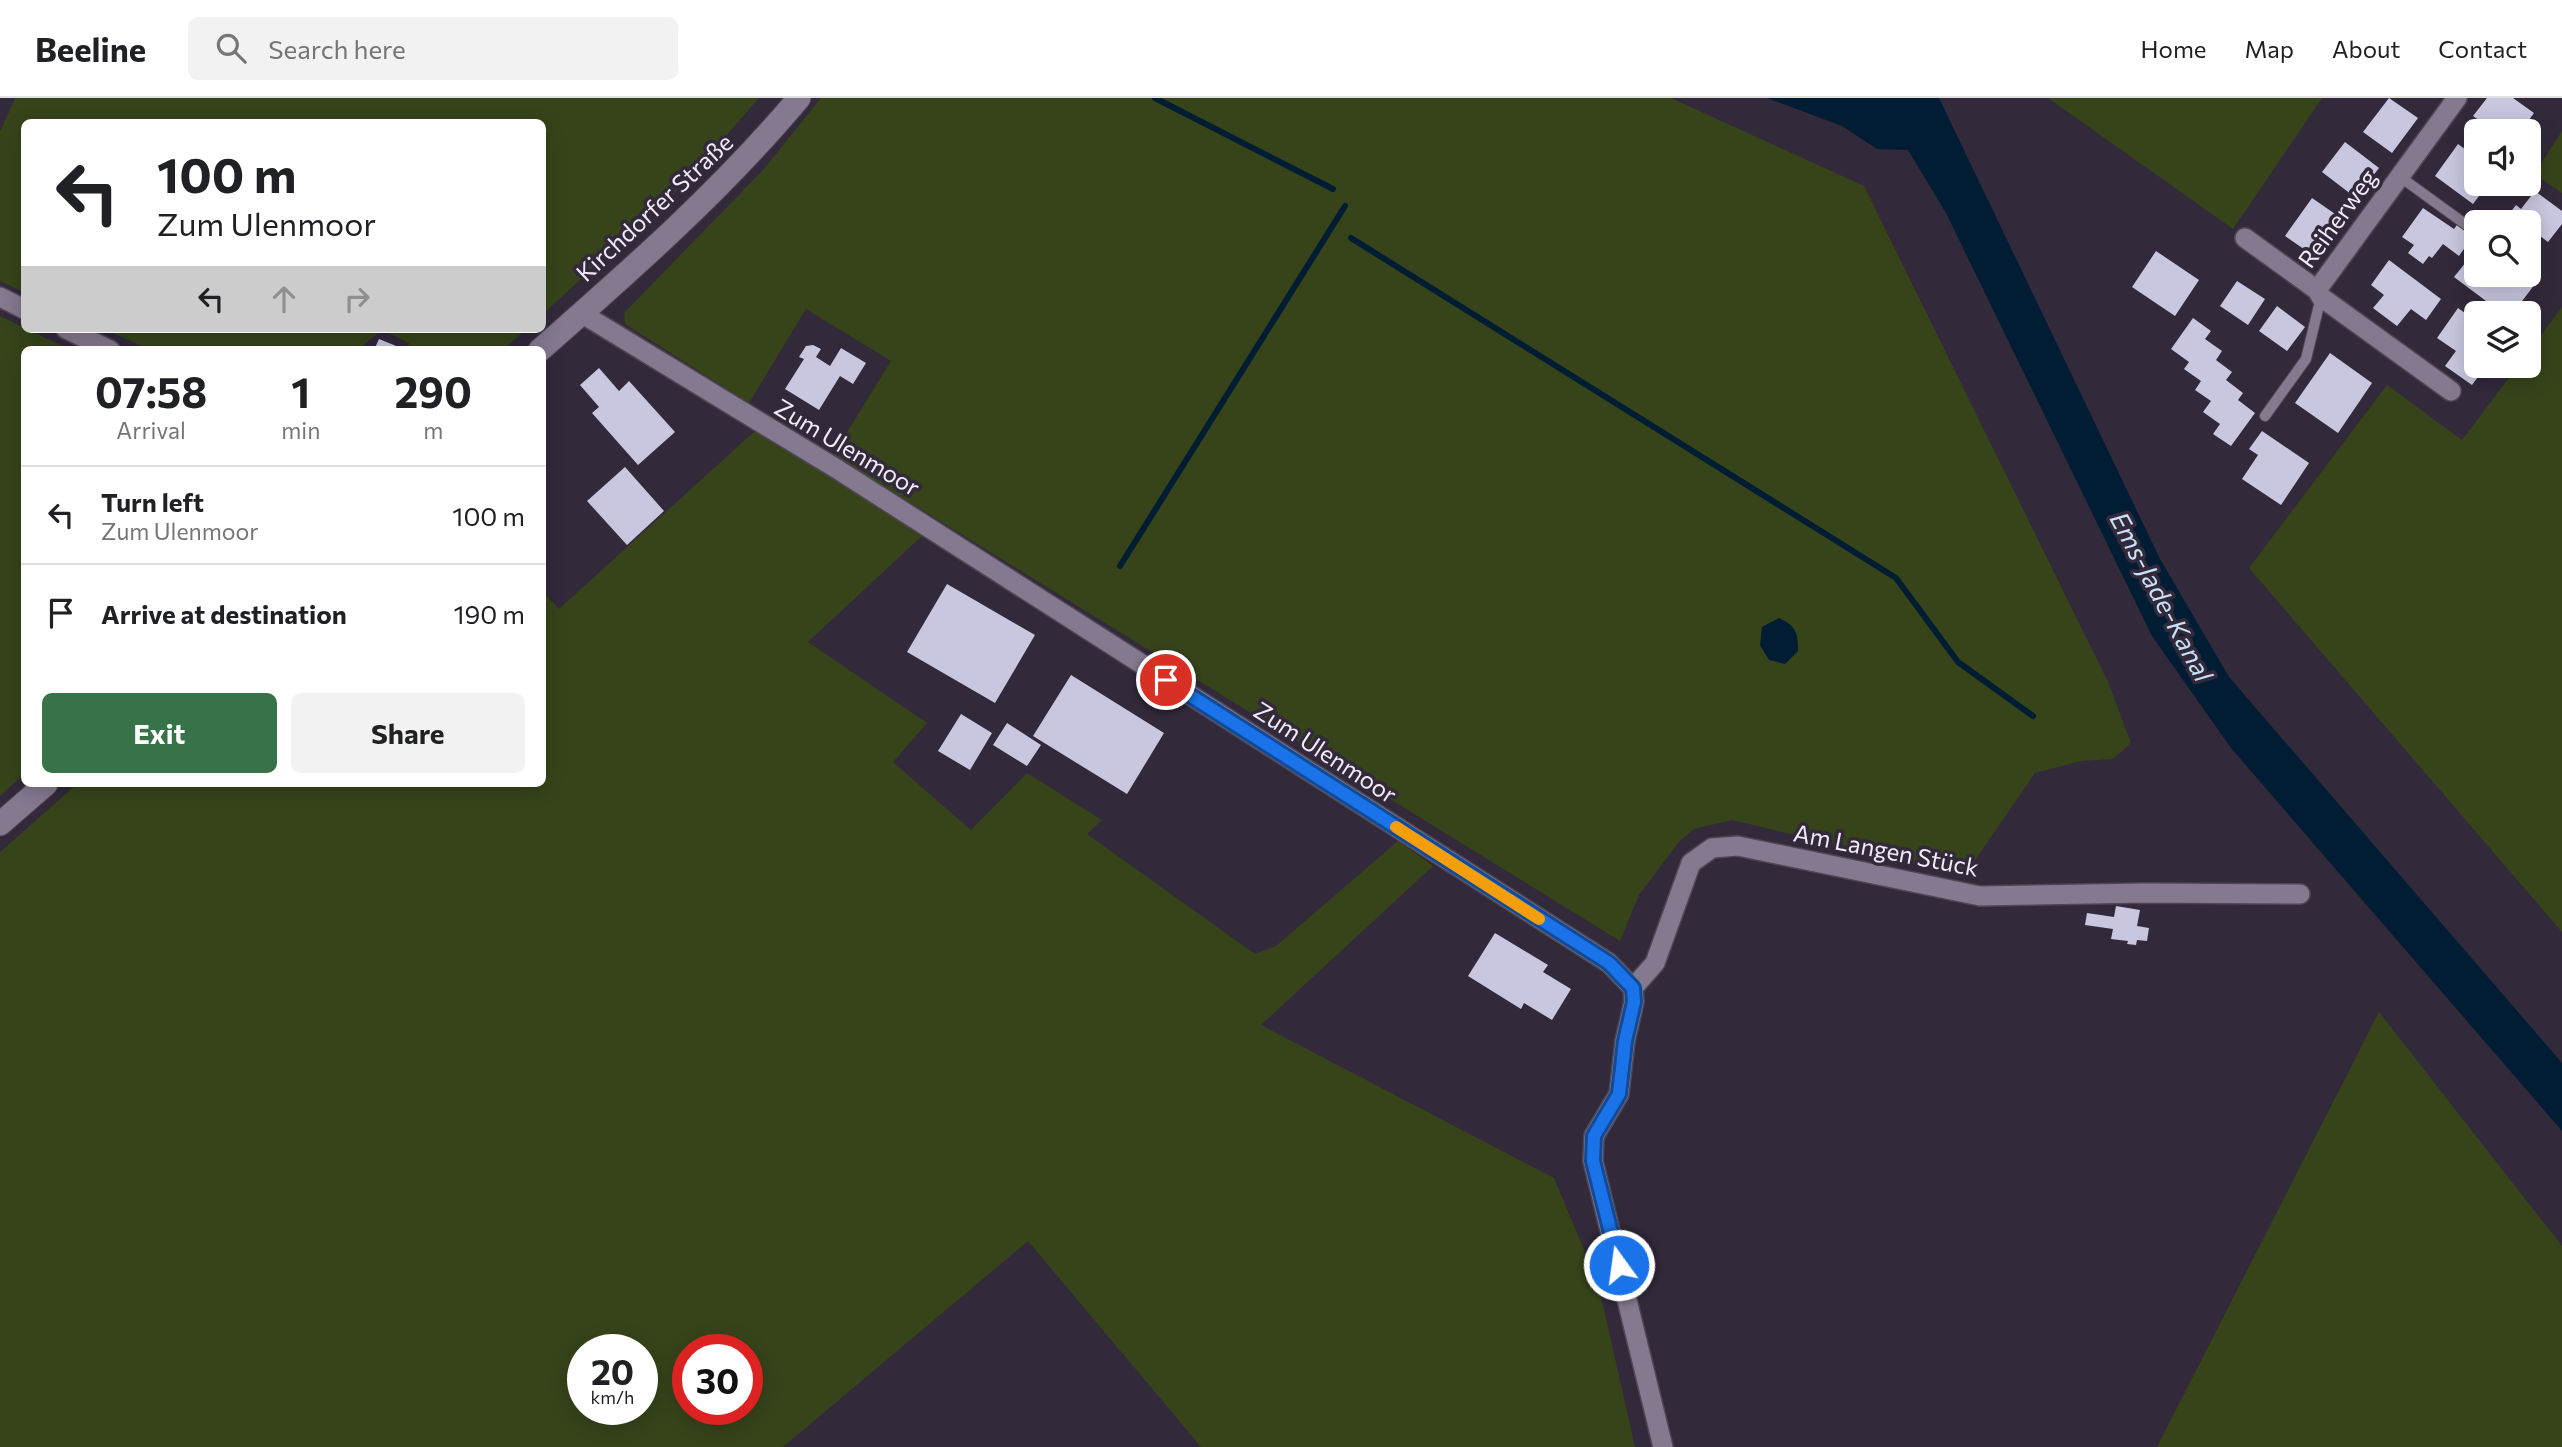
<!DOCTYPE html>
<html lang="en">
<head>
<meta charset="utf-8">
<style>
	:root { --surface:#fff; --page:#f2f2f2; --text:#202124; --muted:#757577; --line:#e0e0e0; --accent:#377248 }
	body { margin:0; font-family:Commissioner,sans-serif; background:var(--page); color:var(--text); height:100vh; display:flex; flex-direction:column; font-size:26px; white-space:nowrap }
	* { box-sizing:border-box; margin:0 }
	p { font-size:23px; color:var(--muted) }
	.icon { flex:none; width:38px; height:38px; fill:none; stroke:currentColor; stroke-width:2; stroke-linecap:round; stroke-linejoin:round }
	.map { position:relative; flex:1; overflow:hidden }
	.side { position:absolute; left:21px; top:248px; width:525px; height:441px; display:flex; flex-direction:column; background:var(--surface); border-radius:10px; box-shadow:0 4px 18px #0003 }
	.side>* { flex:none }
	.top-card { position:absolute; left:21px; top:21px; width:525px; height:214px; border-radius:10px; box-shadow:0 4px 18px #0003; background:#fff; color:var(--text); overflow:hidden }
	.tools { position:absolute; left:2464px; top:21px; display:grid; gap:14px }
	.tools a { display:grid; place-items:center; width:77px; height:77px; border-radius:10px; background:var(--surface); box-shadow:0 4px 18px #0003; font-size:35px }
	.speed { position:absolute; left:567px; top:1236px; display:flex; gap:14px; font-size:35px; font-weight:700; text-align:center }
	.speed>* { display:grid; place-content:center; width:91px; height:91px; border-radius:50%; background:var(--surface); box-shadow:0 4px 18px #0003; line-height:1 }
	.speed small { font-size:18px; font-weight:400 }
	.speed .limit { border:10px solid #d22; background:#fff; color:#111 }
	.pin { position:absolute; display:grid; place-items:center; width:60px; height:60px; color:#fff; margin:-30px; border:4px solid #fff; border-radius:50%; box-shadow:0 2px 7px #0007 }
	.me { position:absolute; width:77px; margin:-38px; rotate:346deg; stroke-linejoin:round; filter:drop-shadow(0 0 5px #0008) }
	.turn { display:flex; align-items:center; gap:24px; height:147px; padding:0 21px; font-size:32px }
	.turn .icon { width:91px; height:91px; stroke-width:2.5 }
	.turn b { display:block; font-size:49px; line-height:60px }
	.lanes { display:flex; align-items:center; height:66px; padding:0 21px; background:#0003; justify-content:center; gap:35px; direction:ltr }
	.lanes .off { opacity:.35 }
	.eta { display:flex; justify-content:space-evenly; align-items:center; height:119px; text-align:center }
	.eta b { font-size:42px; font-weight:700; line-height:49px }
	.button { display:flex; gap:14px; margin-top:auto; padding:14px 21px }
	.button a { flex:1; height:80px; border-radius:10px; background:var(--accent); color:#fff; font-size:28px; font-weight:700; line-height:80px; text-align:center }
	.button a+a { background:var(--page); color:var(--text) }
	ul { padding:0; list-style:none }
	li { display:flex; align-items:center; gap:21px; height:98px; padding:0 21px; border-top:2px solid var(--line) }
	li div { flex:1 }
	li b { display:block; font-size:26px }
	li em { font-style:normal }
	header { display:flex; align-items:center; gap:42px; box-sizing:border-box; height:98px; padding:0 35px; background:var(--surface); border-bottom:2px solid var(--line) }
	header strong { font-size:33px }
	nav { display:flex; gap:38px; margin-inline-start:auto; font-size:24px }
	.search { width:490px; height:63px; background:var(--page); display:flex; align-items:center; gap:18px; box-sizing:border-box; padding:0 24px; border-radius:10px; color:var(--muted); font-size:26px }
	.map>svg:first-child { display:block }
</style>
</head>
<body>
<header>
<strong>Beeline</strong>
<div class="search"><svg class="icon" aria-label="search" viewBox="0 0 24 24"><circle cx="10" cy="10" r="6"/><path d="M15 15l6 6"/></svg>Search here</div>
<nav><a>Home</a><a>Map</a><a>About</a><a>Contact</a></nav>
</header>
<div class="map">
<svg width="2562" height="1349" viewBox="0 0 2562 1349">
	<rect width="100%" height="100%" fill="#32293b"/>
	<path fill="#37441a" fill-rule="evenodd" d="M15,0H759L682,88L543,216L542,24H24V194L0,183V34Z
		M821,0H1671L1864,88L2108,584L2131,645L2113,661L2081,663L2035,675L1964,778L1732,722L1694,731L1679,744L1639,797L1620,843L833,357L891,263L806,211L749,305L625,226L624,215L763,72Z
		M2048,0H2322L2233,131Z
		M2562,33V95L2534,76Z
		M2562,209V834L2249,470L2387,287L2462,342L2518,268H2529V253Z
		M0,218L70,252H24V676L0,698Z
		M104,231H526L503,252H408L409,245L382,232L357,252H150Z
		M757,331L923,437L808,544L927,625L893,664L971,732L1027,675L1102,722L1087,736L1255,856L1276,848L1398,743L1433,768L1261,927L1554,1080L1598,1185L1635,1349H1201L1028,1143L783,1349H0V754L77,686H542L543,494L559,511ZM583,1251H642V1311H583ZM688,1251H747V1311H688Z
		M2379,914L2562,1148V1349H2157Z"/>
	<path fill="#001d33" d="M1767,0H1939L2160,461L2229,579L2562,965V1033L2231,650L2152,538L1946,115L1908,52L1877,51L1842,28Z
		M1779,520C1797,528 1798,536 1798,553L1785,566L1769,562L1760,547L1762,529Z"/>
	<g fill="none" stroke-linecap="round" stroke-linejoin="round">
		<path stroke="#001d33" stroke-width="6" d="M1155,0L1333,91
			M1351,140L1896,480L1958,564L2033,618
			M1120,468L1345,108"/>
	</g>
	<path fill="#c9c7e0" d="M2389,0L2418,20L2392,55L2363,34Z
		M2487,0H2513L2534,15L2521,33H2494L2473,18Z
		M2345,44L2379,70L2356,100L2322,74Z
		M2458,46L2476,59V86H2488L2473,106L2435,78Z
		M2535,93L2562,113V126L2548,144L2536,135L2529,145V124H2503L2516,107L2521,111Z
		M2312,100L2341,120L2314,158L2285,138Z
		M2423,110L2454,131L2457,127L2473,138L2459,158L2443,146L2432,160L2429,158L2423,166L2408,155L2414,147L2402,139Z
		M2156,153L2199,182L2175,218L2132,189Z
		M2389,162L2441,201L2426,222L2411,211L2397,228L2373,210L2384,197L2371,187Z
		M2466,164L2474,170L2469,177L2480,185L2486,177H2523L2535,186L2513,215H2502L2454,179Z
		M2237,183L2265,201L2248,227L2220,208Z
		M2277,208L2305,229L2287,253L2259,233Z
		M2458,210L2476,223V268H2486L2472,287L2445,268L2456,253L2437,240Z
		M2193,220L2211,233L2205,241L2222,253L2216,262L2232,274L2226,282L2243,295L2238,302L2255,315L2231,348L2213,336L2220,326L2203,314L2211,303L2195,292L2201,283L2184,271L2189,264L2171,251Z
		M379,241L406,252H374Z
		M813,247L821,251L816,259L830,268L841,250L866,265L853,286L840,278L819,312L785,291L804,261L799,259L806,248Z
		M2330,255L2372,285L2338,335L2295,305Z
		M599,270L619,293L629,283L675,334L638,367L592,315L599,309L580,287Z
		M2262,333L2309,365L2281,407L2242,381L2258,357L2249,351Z
		M625,369L664,413L627,447L587,403Z
		M947,486L1035,537L995,605L907,554Z
		M1071,577L1164,635L1127,696L1033,638Z
		M961,616L992,635L970,672L938,653Z
		M1007,625L1041,647L1027,668L993,647Z
		M2116,808L2140,812L2137,828L2149,830L2147,843L2137,842L2136,847L2127,846L2128,843L2111,841L2113,831L2085,827L2087,815L2114,819Z
		M1495,835L1548,867L1543,874L1571,891L1552,922L1524,905L1521,911L1468,878Z"/>
	<g fill="none" stroke-linecap="round" stroke-linejoin="round">
		<defs>
			<path id="service" d="M2399,78L2476,134
				M2265,318L2306,261L2321,199"/>
			<path id="minor" d="M2245,140L2317,192L2321,199L2451,293
				M2317,192L2457,0
				M0,199L24,211
				M581,215L837,371L1609,865L1633,890L1634,904L1625,943L1619,996L1594,1038L1593,1063L1663,1349
				M66,231L110,252
				M1633,890L1655,865L1691,765L1712,750L1738,748L1980,798L2145,795L2300,796"/>
			<path id="tertiary" d="M540,252C631,172 721,93 799,0
				M0,726L46,686"/>
		</defs>
		<use href="#service" stroke="#4e4655" stroke-width="12"/>
		<use href="#minor" stroke="#4e4655" stroke-width="22"/>
		<use href="#tertiary" stroke="#4e4655" stroke-width="25"/>
		<use href="#service" stroke="#84798f" stroke-width="10"/>
		<use href="#minor" stroke="#84798f" stroke-width="19"/>
		<use href="#tertiary" stroke="#84798f" stroke-width="23"/>
	</g>
	<g fill="none" stroke-linecap="round" stroke-linejoin="round">
		<defs>
			<path id="route" d="M1166,582L1609,865L1633,890L1634,904L1625,943L1619,996L1594,1038L1593,1063L1619,1167"/>
		</defs>
		<use href="#route" stroke="#114b97" stroke-width="18"/>
		<use href="#route" stroke="#1a73e8" stroke-width="12"/>
		<path stroke="#f59e0b" stroke-width="12" d="M1396,729L1539,821"/>
	</g>
	<g text-anchor="middle" stroke-width="7" stroke-linejoin="round" paint-order="stroke">
		<g font-size="24" fill="#f1ecf8" stroke="#32293b">
			<text transform="translate(655 110) rotate(-43)" y="8">Kirchdorfer Straße</text>
			<text transform="translate(2338 121) rotate(-54)" y="8">Reiherweg</text>
			<text transform="translate(847 350) rotate(31)" y="8">Zum Ulenmoor</text>
			<text transform="translate(1325 655) rotate(33)" y="8">Zum Ulenmoor</text>
			<text transform="translate(1886 753) rotate(11)" y="8">Am Langen Stück</text>
		</g>
		<g font-size="26" font-style="italic" fill="#c9e2f7" stroke="#32293b">
			<text transform="translate(2161 499) rotate(62)" y="9">Ems-Jade-Kanal</text>
		</g>
	</g>
</svg>
<div class="tools">
<a><svg class="icon" aria-label="sound" viewBox="0 0 24 24"><path d="M4 9h4l5-4v14l-5-4H4zM17 9q2 3 0 6"/></svg></a>
<a><svg class="icon" aria-label="search" viewBox="0 0 24 24"><circle cx="10" cy="10" r="6"/><path d="M15 15l6 6"/></svg></a>
<a><svg class="icon" aria-label="layers" viewBox="0 0 24 24"><path d="M12 4l9 5-9 5-9-5zM3 14l9 5 9-5"/></svg></a>
</div>
<div class="speed"><div>20<small>km/h</small></div><div class="limit">30</div></div>
<div class="pin" style="left:1166px;top:582px;background:#d93025"><svg class="icon" aria-label="arrive" viewBox="0 0 24 24"><path d="M6 21V4h12l-3 4 3 4H6"/></svg></div>
<svg class="me" style="left:1619px;top:1167px" viewBox="-20 -20 40 40"><circle r="17" fill="#1a73e8" stroke="#fff" stroke-width="3"/><path d="M0-11L8 9 0 5-8 9z" fill="#fff"/></svg>
<div class="top-card">
<div class="turn"><svg class="icon" aria-label="left" viewBox="0 0 24 24"><path d="M17 20v-9H6M10 6l-5 5 5 5"/></svg><div><b>100 m</b>Zum Ulenmoor</div></div>
<div class="lanes"><svg class="icon" aria-label="left" viewBox="0 0 24 24"><path d="M17 20v-9H6M10 6l-5 5 5 5"/></svg><svg class="icon off" aria-label="ahead" viewBox="0 0 24 24"><path d="M12 20V5M6 11l6-6 6 6"/></svg><svg class="icon off" aria-label="right" viewBox="0 0 24 24"><path d="M7 20v-9h11M14 6l5 5-5 5"/></svg></div>
</div>
<section class="side">
<div class="eta">
<div><b>07:58</b><p>Arrival</p></div>
<div><b>1</b><p>min</p></div>
<div><b>290</b><p>m</p></div>
</div>
<ul>
<li><svg class="icon" aria-label="left" viewBox="0 0 24 24"><path d="M17 20v-9H6M10 6l-5 5 5 5"/></svg><div><b>Turn left</b><p>Zum Ulenmoor</p></div><em>100 m</em></li>
<li><svg class="icon" aria-label="arrive" viewBox="0 0 24 24"><path d="M6 21V4h12l-3 4 3 4H6"/></svg><div><b>Arrive at destination</b></div><em>190 m</em></li>
</ul>
<div class="button"><a>Exit</a><a>Share</a></div>
</section>
</div>
</body>
</html>
